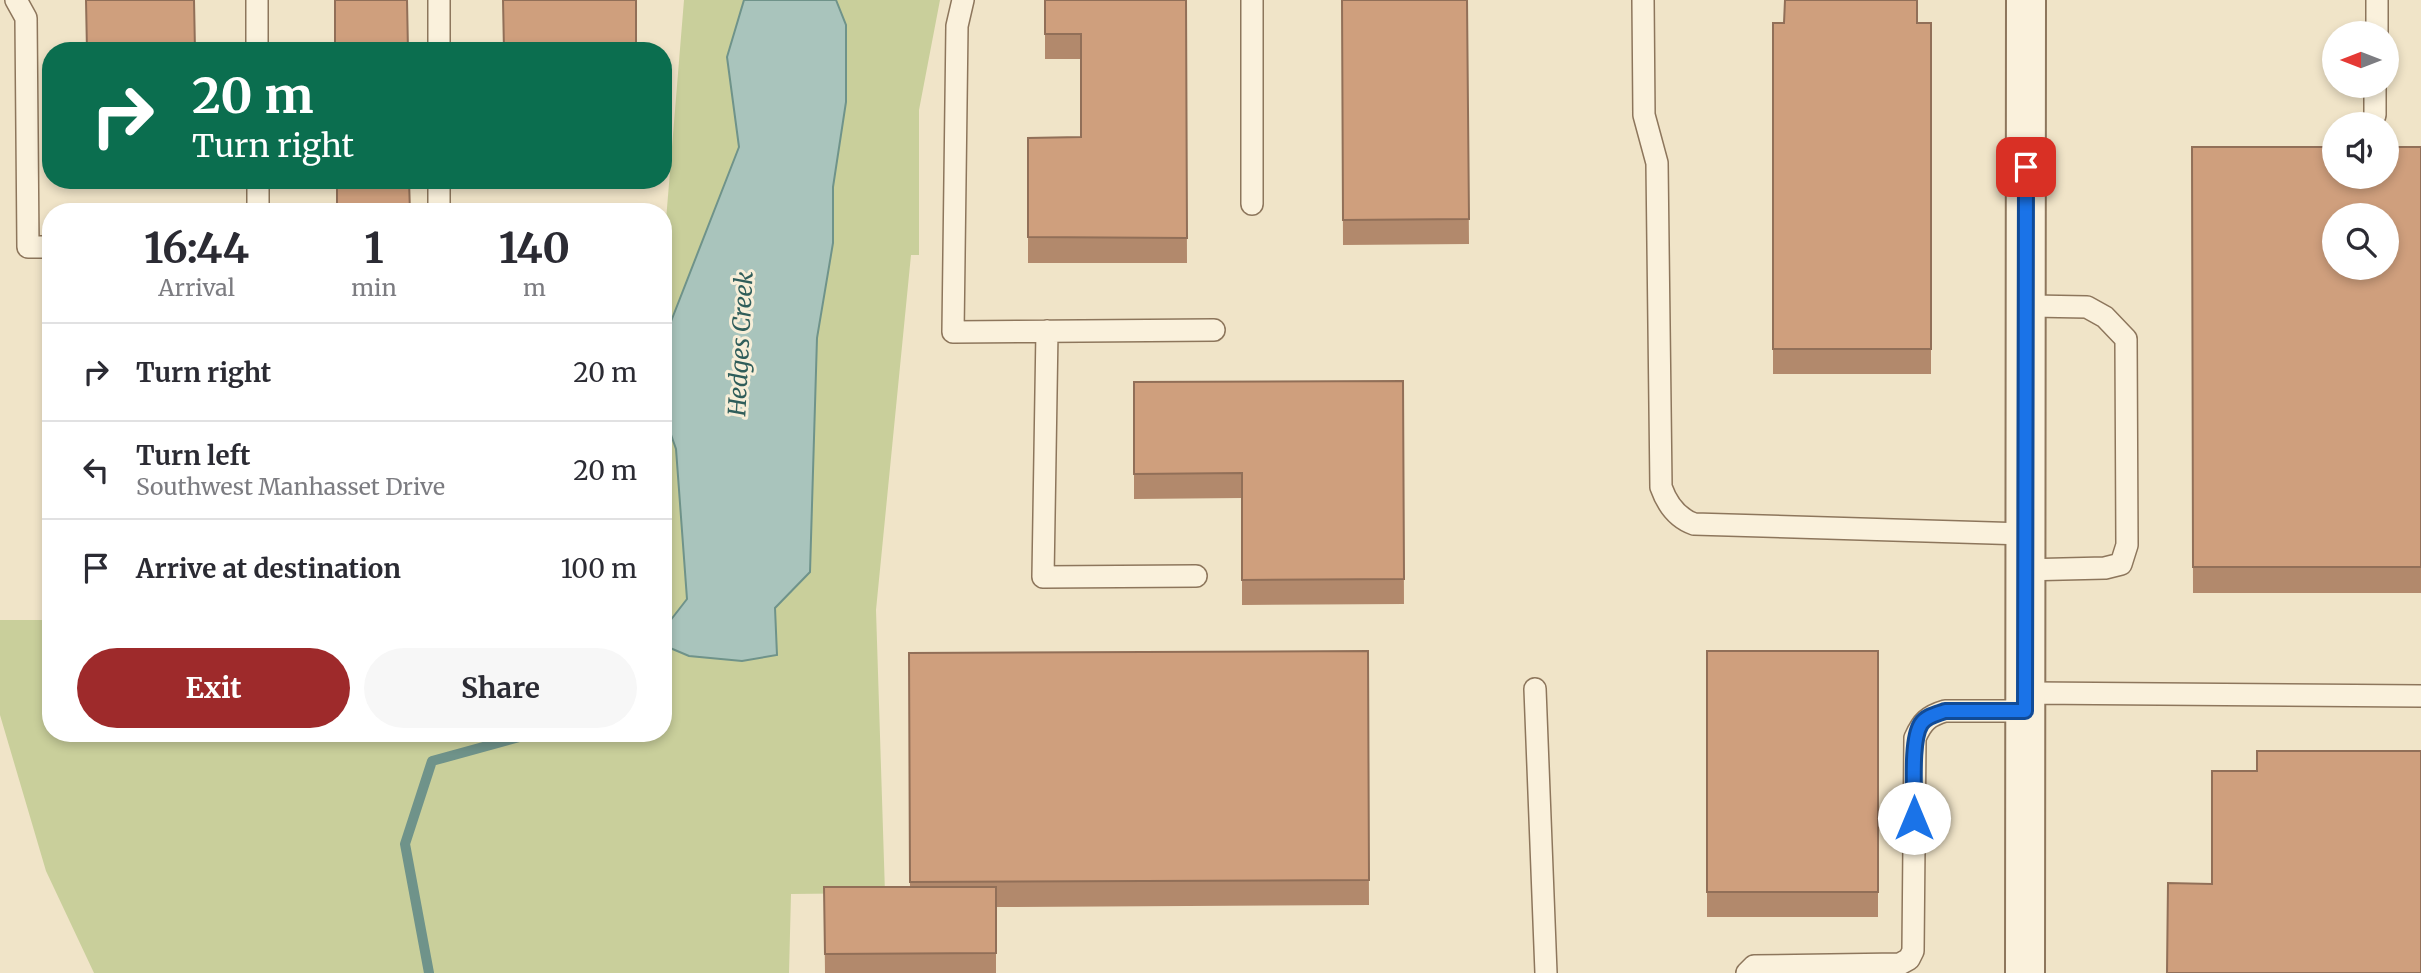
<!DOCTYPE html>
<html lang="en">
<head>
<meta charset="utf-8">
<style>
	:root { --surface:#fff; --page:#f7f7f7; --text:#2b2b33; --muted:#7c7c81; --line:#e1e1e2; --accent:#9e2a2b }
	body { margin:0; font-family:Merriweather,serif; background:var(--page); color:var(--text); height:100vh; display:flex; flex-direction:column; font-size:26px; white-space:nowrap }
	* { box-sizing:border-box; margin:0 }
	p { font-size:23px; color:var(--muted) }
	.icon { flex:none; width:38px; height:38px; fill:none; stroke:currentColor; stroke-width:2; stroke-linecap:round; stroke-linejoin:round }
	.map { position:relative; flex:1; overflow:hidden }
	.panel { position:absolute; left:42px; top:203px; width:630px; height:539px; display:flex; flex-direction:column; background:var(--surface); border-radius:28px; box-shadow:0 4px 10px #0003 }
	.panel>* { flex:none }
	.guide { position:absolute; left:42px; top:42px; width:630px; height:147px; border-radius:28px; box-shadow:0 4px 10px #0003; background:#0b6e4f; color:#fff; overflow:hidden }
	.needle { width:46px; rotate:270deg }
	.fabs { position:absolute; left:2322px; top:21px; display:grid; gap:14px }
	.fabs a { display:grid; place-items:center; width:77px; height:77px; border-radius:50%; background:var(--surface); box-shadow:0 4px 10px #0003; font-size:35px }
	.pin { position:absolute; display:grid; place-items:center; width:60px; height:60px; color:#fff; margin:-30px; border-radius:14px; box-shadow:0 4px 10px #0006 }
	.me { position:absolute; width:77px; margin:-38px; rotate:0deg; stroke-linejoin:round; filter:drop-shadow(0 0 5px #0008) }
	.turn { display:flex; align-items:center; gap:24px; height:147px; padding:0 35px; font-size:32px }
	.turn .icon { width:91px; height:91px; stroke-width:2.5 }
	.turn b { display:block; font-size:49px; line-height:60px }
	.eta { display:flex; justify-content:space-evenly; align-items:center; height:119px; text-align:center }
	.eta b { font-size:42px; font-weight:700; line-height:49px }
	.button { display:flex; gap:14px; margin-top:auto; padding:14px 35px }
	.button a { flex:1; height:80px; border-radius:42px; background:var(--accent); color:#fff; font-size:28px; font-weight:700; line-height:80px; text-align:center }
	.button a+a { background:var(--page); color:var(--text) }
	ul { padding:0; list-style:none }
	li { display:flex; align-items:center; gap:21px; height:98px; padding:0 35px; border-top:2px solid var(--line) }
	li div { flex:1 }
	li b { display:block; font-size:26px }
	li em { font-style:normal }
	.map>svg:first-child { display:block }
</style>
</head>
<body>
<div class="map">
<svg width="2421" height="973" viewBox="0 0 2421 973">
	<rect width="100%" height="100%" fill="#f0e4c8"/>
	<path fill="#c9cf9b" d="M684,0H940L919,110V255H911L876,610L885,893L791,894L789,973H94L46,871L0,715V620H51V733H663V257Z"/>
	<path fill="#a9c4bc" stroke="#6f938a" stroke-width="2" d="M744,0H836L846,25V102L833,187V243L817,338L810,572L775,608L777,655L742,661L689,656L663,645V630L687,599L676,449L663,412V353L670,324L739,147L727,57Z"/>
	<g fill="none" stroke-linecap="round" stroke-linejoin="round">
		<path stroke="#6f938a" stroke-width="10" d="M429,973L405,844L432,761L534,733"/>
		<defs>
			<path id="lane" d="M16,0L26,18L28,247H51
				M257,0V51
				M963,0L957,26L953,332L1214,330
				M1252,0V204
				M1643,0L1644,115L1657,163L1661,487C1667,504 1677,518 1694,524L2025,534
				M2377,33V0
				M439,51V0
				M2375,115V86
				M258,180V212
				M439,212V180
				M1047,331L1043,577L1196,576
				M2024,570L2105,568L2121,564L2127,545L2126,339L2105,317L2087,307L2025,306
				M1535,689L1546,973
				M2025,693L2421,696
				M1747,973L1754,966L1900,964L1909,959L1913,951L1915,738C1922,722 1928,716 1945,711H2025"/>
			<path id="street" d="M2025,973L2026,0"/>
		</defs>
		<use href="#lane" stroke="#8d765c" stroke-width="24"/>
		<use href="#street" stroke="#8d765c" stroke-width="42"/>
		<use href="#lane" stroke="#faf1dc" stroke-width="21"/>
		<use href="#street" stroke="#faf1dc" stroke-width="38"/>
	</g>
	<path fill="#b2896c" d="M1045,0H1186L1187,263H1028V138L1081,137V59H1045Z
		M1342,0H1467L1469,244L1343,245Z
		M1773,23H1931V374H1773Z
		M2192,147H2421V593H2193Z
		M1403,381L1404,604L1242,605V498L1134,499V382Z
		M51,397V571H50L49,423Z
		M1368,651L1369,905L996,907V973H825L824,887H910L909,653Z
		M1707,651H1878V917H1707Z"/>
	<path fill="#cf9f7d" stroke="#916f58" stroke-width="2" fill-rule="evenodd" d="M86,0H194L195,51H87Z
		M335,0H407L408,51H335Z
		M503,0H636V51H504Z
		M1045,0H1186L1187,238L1028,237V138L1081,137V34H1045Z
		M1342,0H1467L1469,219L1343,220Z
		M1785,0H1917V23H1931V349H1773V23H1784Z
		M2192,147H2334V177H2387V147H2421V567H2193ZM2334,215H2387V268H2334Z
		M337,180H409L410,212H337Z
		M1403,381L1404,579L1242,580V473L1134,474V382Z
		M49,397H51V545H50Z
		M1368,651L1369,880L910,882L909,653Z
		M1707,651H1878V892H1707Z
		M2257,751H2421V973H2167L2168,883L2212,884V771H2257Z
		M824,887H996V953L825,954Z"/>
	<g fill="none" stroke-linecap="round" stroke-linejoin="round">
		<defs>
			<path id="route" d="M1914,818C1915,796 1910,741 1921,724C1926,716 1937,714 1945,711H2025L2026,167"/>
		</defs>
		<use href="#route" stroke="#114b97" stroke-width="18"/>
		<use href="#route" stroke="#1a73e8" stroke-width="12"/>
	</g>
	<g text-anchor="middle" stroke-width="6" stroke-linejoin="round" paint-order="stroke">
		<g font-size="24" font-style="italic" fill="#2f5d5a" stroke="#f7eed8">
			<text transform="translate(741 344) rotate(-87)" y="8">Hedges Creek</text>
		</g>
	</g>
</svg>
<div class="fabs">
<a><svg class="needle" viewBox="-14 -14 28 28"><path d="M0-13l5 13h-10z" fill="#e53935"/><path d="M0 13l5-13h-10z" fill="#7c7c81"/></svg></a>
<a><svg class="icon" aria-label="sound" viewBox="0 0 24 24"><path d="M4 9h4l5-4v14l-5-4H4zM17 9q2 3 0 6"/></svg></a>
<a><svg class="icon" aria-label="search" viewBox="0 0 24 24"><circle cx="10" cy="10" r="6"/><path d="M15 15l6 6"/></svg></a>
</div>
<div class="pin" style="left:2026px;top:167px;background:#d93025"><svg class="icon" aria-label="arrive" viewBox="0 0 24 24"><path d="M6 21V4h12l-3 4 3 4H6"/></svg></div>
<svg class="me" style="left:1914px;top:818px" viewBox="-20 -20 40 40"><circle r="19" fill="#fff"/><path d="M0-13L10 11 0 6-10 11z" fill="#1a73e8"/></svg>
<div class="guide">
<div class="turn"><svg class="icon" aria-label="right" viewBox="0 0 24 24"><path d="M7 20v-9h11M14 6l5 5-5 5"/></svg><div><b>20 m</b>Turn right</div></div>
</div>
<section class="panel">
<div class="eta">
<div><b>16:44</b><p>Arrival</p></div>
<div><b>1</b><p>min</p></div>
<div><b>140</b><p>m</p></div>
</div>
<ul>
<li><svg class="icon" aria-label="right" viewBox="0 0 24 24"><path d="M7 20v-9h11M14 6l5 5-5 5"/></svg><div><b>Turn right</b></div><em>20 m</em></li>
<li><svg class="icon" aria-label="left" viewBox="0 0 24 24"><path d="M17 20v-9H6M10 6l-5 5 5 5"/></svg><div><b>Turn left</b><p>Southwest Manhasset Drive</p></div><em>20 m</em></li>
<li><svg class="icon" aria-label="arrive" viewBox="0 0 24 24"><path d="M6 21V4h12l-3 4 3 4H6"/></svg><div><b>Arrive at destination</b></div><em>100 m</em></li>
</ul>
<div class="button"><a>Exit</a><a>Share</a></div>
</section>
</div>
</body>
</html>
